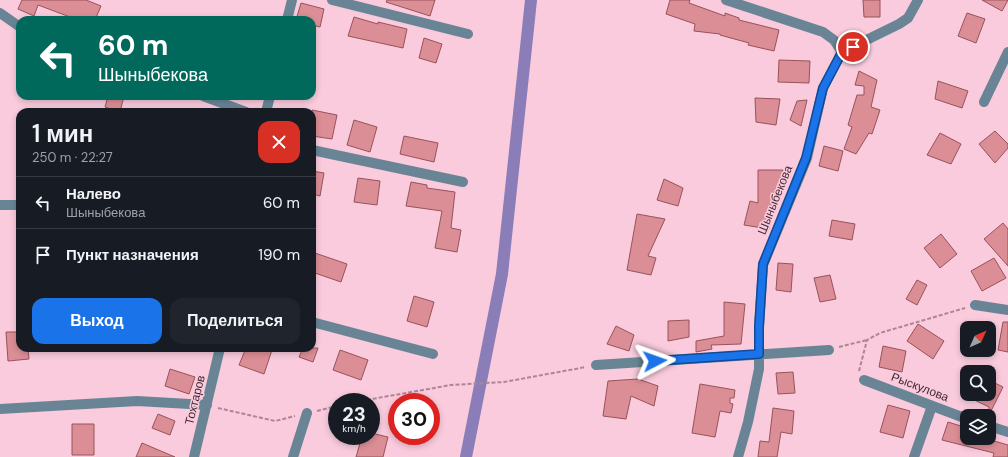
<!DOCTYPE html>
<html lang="ru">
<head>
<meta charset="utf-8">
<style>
	:root { --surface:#171b24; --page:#20242c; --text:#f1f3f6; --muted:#9ea1a6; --line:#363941; --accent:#1a73e8 }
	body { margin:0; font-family:"DM Sans",sans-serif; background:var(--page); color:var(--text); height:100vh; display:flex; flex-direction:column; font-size:15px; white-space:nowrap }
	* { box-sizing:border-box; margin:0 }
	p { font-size:13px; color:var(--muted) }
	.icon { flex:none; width:22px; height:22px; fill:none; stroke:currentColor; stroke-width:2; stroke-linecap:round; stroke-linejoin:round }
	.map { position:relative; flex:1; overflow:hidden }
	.side { position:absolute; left:16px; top:108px; width:300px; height:244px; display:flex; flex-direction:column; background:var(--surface); border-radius:12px; box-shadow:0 2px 6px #0003 }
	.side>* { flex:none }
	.hud { position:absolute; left:16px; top:16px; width:300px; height:84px; border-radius:12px; box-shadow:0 2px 6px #0003; background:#00695c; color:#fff; overflow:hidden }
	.needle { width:26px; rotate:45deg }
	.buttons { position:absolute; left:960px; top:321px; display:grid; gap:8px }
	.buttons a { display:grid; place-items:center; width:36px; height:36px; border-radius:8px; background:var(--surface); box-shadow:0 2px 6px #0003; font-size:20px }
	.speed { position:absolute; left:328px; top:393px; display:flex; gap:8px; font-size:20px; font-weight:700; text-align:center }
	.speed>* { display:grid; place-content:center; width:52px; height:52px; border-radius:50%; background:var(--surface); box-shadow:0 2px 6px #0003; line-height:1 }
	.speed small { font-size:10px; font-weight:400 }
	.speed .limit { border:6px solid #d22; background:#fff; color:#111 }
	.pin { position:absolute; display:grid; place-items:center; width:34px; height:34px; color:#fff; margin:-17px; border:2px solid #fff; border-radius:50%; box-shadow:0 1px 4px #0007 }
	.me { position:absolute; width:44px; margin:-22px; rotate:86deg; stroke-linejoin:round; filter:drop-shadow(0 0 3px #0008) }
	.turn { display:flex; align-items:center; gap:14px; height:84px; padding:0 16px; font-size:18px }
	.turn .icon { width:52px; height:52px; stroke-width:2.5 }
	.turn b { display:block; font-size:28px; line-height:34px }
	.round { display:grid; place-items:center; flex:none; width:42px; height:42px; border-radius:12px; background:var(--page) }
	.summary { display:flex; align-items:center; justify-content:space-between; height:68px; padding:0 16px }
	h1 { font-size:24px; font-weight:600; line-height:30px }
	.button { display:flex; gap:8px; margin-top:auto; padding:8px 16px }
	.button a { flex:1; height:46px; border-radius:12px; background:var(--accent); color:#fff; font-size:16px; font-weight:600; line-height:46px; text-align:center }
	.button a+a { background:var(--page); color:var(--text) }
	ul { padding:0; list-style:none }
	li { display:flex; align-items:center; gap:12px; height:52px; padding:0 16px; border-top:1px solid var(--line) }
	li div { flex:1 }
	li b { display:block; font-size:15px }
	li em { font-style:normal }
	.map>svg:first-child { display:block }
</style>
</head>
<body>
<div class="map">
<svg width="1008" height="457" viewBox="0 0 1008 457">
	<rect width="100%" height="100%" fill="#f9cbdc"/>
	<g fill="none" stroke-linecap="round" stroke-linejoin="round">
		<path stroke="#8a7db8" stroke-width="12" d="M466,457L502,274L531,0"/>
	</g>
	<path fill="#dc8e96" stroke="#98525a" d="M22,0H86L101,6L95,20H78L38,5L34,16L18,9Z
		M387,0H435L430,16L386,2Z
		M670,0H690L689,3L725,16V13L739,18V20L779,30L774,51L748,45L749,43L720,35V34L694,31L695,24L666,14Z
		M863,0H880V17H864Z
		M982,0H1008L1002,11Z
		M301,3L324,9L320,27L312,25V20H296Z
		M967,13L985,19L976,43L958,36Z
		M354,17L378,24V22L407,29L403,48L348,36Z
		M424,38L442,44L436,63L419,58Z
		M779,60L810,61L809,83L778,82Z
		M859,71L877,80L871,107L880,110L872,134L869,133L856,154L844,149L852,127L848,125L857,95H864V86L855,85Z
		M938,81L968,91L962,108L935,99Z
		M108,96H124L120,112L105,107Z
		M755,98L780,99L776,125L756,122Z
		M807,100L801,126L790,120L797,101Z
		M312,110L337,115L332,139L312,136Z
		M354,120L377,127L370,152L347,145Z
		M995,131L1008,144V148L995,163L979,144Z
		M940,133L961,144L951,164L927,155Z
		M404,136L438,143L434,162L400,154Z
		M824,146L843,151L838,171L819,166Z
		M758,170H783V190H777L769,229L744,225L750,201L758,203Z
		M312,171L324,173L320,196L312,194Z
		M358,178L380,181L377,205L354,202Z
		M664,179L683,188L678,206L657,200Z
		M411,182L427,185V188L455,192L451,228L461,230L457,252L435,248L442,211L406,206Z
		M637,214L665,219L648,256L656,258L651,275L627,270Z
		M832,220L855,224L852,240L829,236Z
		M1003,223L1008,229V266L984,239Z
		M941,234L957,254L940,268L924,248Z
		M312,252L347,264L341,282L312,272Z
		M994,258L1006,278L982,291L971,271Z
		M778,263L793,264L791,292L776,290Z
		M830,275L836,299L820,302L814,278Z
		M917,280L927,285L917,305L906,299Z
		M414,296L434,302L427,327L407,321Z
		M724,302L745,304L741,344L711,345L712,349L696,352V341L724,336Z
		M689,320V337L668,341V321Z
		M1003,322H1008V352L998,350Z
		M918,324L944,341L933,359L907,341Z
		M616,326L634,335L629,351L607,344Z
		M6,332H20V348H28L29,359L8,361Z
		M883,346L906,351L902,372L879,367Z
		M246,348H266L272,350L264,374L239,365Z
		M303,348H318L313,362L299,357Z
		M340,350L368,360L361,380L333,370Z
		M170,369L195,377L189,394L165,386Z
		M793,372L795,393L778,394L776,373Z
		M638,379L658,386L654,406L631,396L626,419L603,416L608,381Z
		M989,380L1003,387L989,415V407L962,394H989Z
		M700,384L735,390L734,398H730V403L733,404L731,413L720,411L715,437L692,433Z
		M888,405L910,411L903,438L880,432Z
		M773,408L794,411L792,434L781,432L777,457H758L760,441L769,442Z
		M158,414L175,421L170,435L152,428Z
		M948,422L964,427L960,438H984L1008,445V457H993L994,453L942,440Z
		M72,424H94V455H72Z
		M371,433L388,437L383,457H356L362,436H371Z
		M142,443L175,457H136Z"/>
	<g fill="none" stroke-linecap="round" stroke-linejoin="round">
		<path stroke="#ac8695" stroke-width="2" stroke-dasharray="4 2" stroke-linecap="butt" d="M839,347L867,340
			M859,371L867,340L880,333L965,308
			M355,402L451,385L504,382L586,367
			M218,408L275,421L295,416
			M317,411L337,406"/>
		<path stroke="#698595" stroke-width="10" d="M332,0L468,34
			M726,0L823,32L834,40L842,52
			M0,13L20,27
			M287,20L292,0
			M203,96L246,112
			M984,102L1008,52
			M266,112L270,96
			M312,150L463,182
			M0,205H20
			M975,305L1008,310
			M312,322L433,354
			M596,365L829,350
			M864,380L967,419
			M0,409L137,401L207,405
			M989,426L1008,432
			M194,457L220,348
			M293,457L307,413
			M738,457L748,422L759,369V327L763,265L807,158L823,88L842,52L899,24L908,18L918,0
			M914,457L932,406"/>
	</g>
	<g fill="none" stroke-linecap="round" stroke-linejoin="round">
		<defs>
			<path id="route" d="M655,361L759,354V327L763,264L806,158L823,88L842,52L853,47"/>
		</defs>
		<use href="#route" stroke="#114b97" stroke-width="10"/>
		<use href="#route" stroke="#1a73e8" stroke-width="7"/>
	</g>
	<g text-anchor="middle" stroke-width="3" stroke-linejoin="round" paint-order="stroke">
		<g font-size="12" fill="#462935" stroke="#f9cbdc">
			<text transform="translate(775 200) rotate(-68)" y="4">Шыныбекова</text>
			<text transform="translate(920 387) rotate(21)" y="4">Рыскулова</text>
			<text transform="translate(195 400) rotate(-76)" y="4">Тохтаров</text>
		</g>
	</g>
</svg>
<div class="buttons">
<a><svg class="needle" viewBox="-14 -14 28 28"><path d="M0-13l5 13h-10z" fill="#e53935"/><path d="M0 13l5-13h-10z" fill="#9ea1a6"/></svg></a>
<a><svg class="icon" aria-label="search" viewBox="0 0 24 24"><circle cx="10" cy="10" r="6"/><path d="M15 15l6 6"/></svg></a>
<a><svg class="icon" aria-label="layers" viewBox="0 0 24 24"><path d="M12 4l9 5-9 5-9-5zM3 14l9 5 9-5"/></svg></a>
</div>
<div class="speed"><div>23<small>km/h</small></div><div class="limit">30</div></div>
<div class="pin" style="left:853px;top:47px;background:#d93025"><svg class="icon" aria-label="arrive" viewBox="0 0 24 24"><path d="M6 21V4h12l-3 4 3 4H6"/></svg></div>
<svg class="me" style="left:655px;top:361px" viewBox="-20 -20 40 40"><path d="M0-17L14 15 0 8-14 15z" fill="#1a73e8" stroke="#fff" stroke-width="4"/></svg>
<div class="hud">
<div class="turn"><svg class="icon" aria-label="left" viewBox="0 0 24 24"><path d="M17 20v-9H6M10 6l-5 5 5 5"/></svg><div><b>60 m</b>Шыныбекова</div></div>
</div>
<section class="side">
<div class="summary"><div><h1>1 мин</h1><p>250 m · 22:27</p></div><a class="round" style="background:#d93025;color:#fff"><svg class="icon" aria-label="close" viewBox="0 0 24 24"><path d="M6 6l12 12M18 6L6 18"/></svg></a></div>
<ul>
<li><svg class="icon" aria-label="left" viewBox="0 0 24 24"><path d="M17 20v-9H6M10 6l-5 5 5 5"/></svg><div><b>Налево</b><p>Шыныбекова</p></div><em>60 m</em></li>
<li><svg class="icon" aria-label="arrive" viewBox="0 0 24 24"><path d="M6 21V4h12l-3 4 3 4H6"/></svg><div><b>Пункт назначения</b></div><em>190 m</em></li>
</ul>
<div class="button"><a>Выход</a><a>Поделиться</a></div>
</section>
</div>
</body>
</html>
